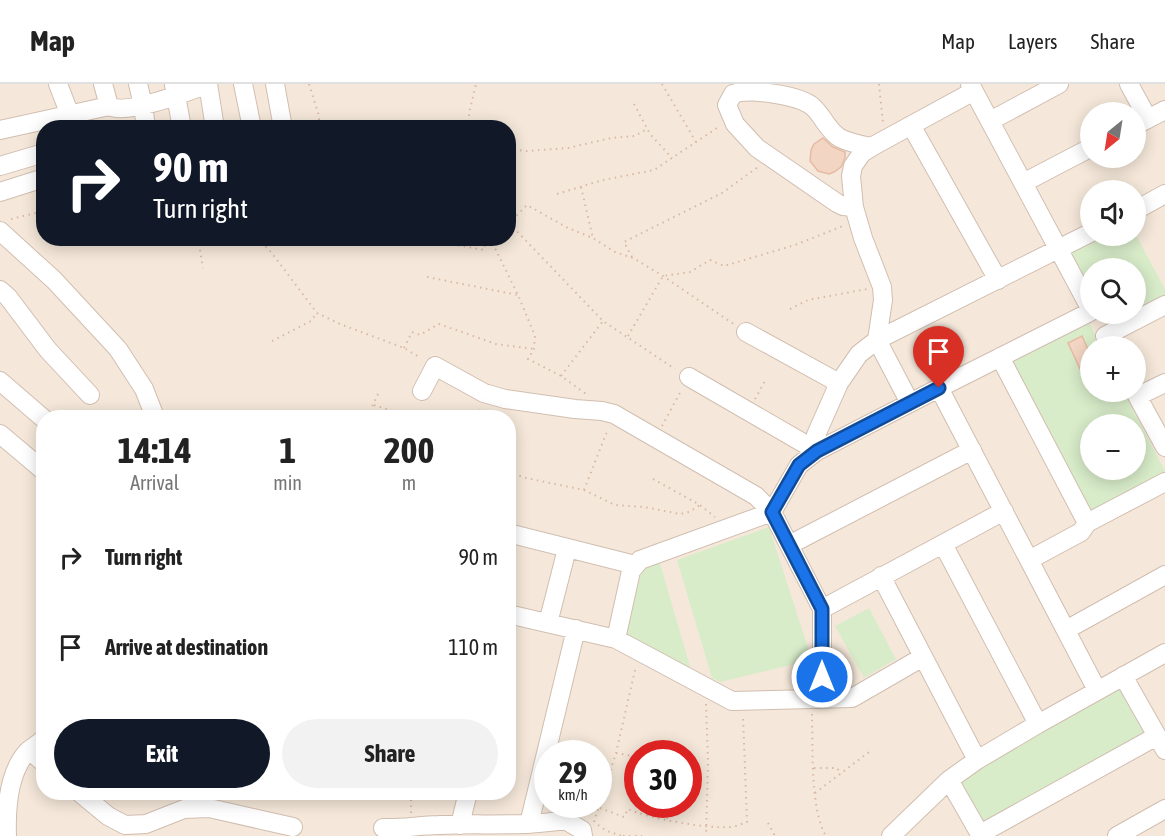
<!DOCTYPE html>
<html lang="en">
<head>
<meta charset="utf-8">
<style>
	:root { --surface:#fff; --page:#f2f2f2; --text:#222; --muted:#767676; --line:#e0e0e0; --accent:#111827 }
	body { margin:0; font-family:"Asap Condensed",sans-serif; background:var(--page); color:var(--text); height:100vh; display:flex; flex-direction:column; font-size:22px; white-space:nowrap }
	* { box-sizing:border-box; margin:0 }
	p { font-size:20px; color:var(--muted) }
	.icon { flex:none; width:33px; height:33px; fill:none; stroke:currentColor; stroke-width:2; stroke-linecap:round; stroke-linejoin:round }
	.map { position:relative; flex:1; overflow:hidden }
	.drawer { position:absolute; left:36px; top:326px; width:480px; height:390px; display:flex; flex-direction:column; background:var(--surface); border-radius:24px; box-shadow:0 3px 15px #0003 }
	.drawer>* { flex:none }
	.guide { position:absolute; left:36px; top:36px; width:480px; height:126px; border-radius:24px; box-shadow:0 3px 15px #0003; background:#111827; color:#fff; overflow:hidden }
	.needle { width:39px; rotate:210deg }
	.buttons { position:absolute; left:1080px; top:18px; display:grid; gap:12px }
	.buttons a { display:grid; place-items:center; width:66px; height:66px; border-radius:50%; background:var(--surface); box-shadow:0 3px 15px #0003; font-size:30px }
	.speed { position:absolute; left:534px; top:656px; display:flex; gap:12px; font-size:30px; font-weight:700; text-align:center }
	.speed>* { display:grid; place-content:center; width:78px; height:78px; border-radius:50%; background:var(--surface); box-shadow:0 3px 15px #0003; line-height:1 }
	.speed small { font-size:15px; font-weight:400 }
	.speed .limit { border:9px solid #d22; background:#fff; color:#111 }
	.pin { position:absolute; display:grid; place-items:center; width:51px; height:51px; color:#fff; margin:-62px -26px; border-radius:50% 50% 50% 0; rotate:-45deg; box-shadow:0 0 6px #0007 }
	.pin .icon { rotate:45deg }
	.me { position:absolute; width:66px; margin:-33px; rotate:0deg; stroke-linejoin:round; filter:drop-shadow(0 0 4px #0008) }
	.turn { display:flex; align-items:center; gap:21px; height:126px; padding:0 18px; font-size:27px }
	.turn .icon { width:78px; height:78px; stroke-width:2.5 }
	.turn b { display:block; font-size:42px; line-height:51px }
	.eta { display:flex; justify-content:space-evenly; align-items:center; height:102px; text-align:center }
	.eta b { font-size:36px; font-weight:700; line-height:42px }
	.primary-button { display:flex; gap:12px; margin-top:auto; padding:12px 18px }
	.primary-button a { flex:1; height:69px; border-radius:36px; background:var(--accent); color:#fff; font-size:24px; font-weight:700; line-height:69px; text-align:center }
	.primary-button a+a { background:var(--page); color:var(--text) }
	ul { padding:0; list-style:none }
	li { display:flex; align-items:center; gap:18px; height:90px; padding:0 18px }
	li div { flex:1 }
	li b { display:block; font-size:22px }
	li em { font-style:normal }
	header { display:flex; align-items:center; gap:36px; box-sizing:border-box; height:84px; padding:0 30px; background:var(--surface); border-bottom:2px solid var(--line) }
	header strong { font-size:28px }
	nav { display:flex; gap:33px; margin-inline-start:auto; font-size:21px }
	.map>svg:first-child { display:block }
</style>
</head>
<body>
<header>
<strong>Map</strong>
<nav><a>Map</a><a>Layers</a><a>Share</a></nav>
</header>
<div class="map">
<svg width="1165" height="752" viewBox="0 0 1165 752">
	<rect width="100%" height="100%" fill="#fdf6ec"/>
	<path fill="#f5e8da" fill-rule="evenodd" d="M0,0H1165V752H0ZM1090,28H1136V74H1090ZM44,44H508V154H44ZM1090,106H1136V152H1090ZM1090,184H1136V230H1090ZM1090,262H1136V308H1090ZM44,333H508V708H44ZM1090,340H1136V386H1090ZM548,669H598V720H548ZM638,669H688V720H638Z"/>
	<path fill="#d8ecc9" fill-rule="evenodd" d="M1136,151L1165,205V216L1110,247L1101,230H1136V184H1090V209L1069,167L1097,152Z
		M1087,235L1101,262H1090V308H1124L1165,387V391L1087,432L1006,277ZM1090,340H1136V386H1090Z
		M769,443L812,576L720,598L712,594L677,476Z
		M660,479L691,586L622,554L643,484Z
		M869,524L896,575L864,594L835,542Z
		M1122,599L1152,650L979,745L955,703L1000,668Z"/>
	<path fill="#f3d5c3" stroke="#e6bba3" stroke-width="1.5" d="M823,54L833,63L845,68V74L841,83L834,88L829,90L818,87L810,77L811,66L814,60Z
		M1082,252L1090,270V306L1068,259Z"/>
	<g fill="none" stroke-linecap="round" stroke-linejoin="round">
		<defs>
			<path id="minor" d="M58,0L75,44
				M103,0L109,22
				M138,0L143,21L146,44
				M208,0L215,44
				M243,0L252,44
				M275,0L283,44
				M970,0L1090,224
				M1129,0L1148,35
				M174,1L182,44
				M990,37L1059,0
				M1136,41L1165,26
				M912,43L998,196
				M0,46L109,22C127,32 189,7 208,0
				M0,82L44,69
				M1023,99L1090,64
				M0,108L44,94
				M854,123L843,122L837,119L757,64L735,40L727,21L733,10C749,4 800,11 813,23C823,32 828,47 840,54C850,59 861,61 871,63
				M1136,126L1165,110
				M0,147L54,196L118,265L144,305L155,333
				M0,206L8,213L48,266L90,311
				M746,248L839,299
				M1105,252L1165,221
				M1000,273L1087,439
				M689,293L817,367
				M0,297L44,335
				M939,304L1097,606
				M422,307L435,282L484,309L505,315L575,325L602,327L614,330L756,412L772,428L822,525V615
				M1135,308L1165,363
				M1138,312L1165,299
				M910,319L877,256L883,216L882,203L863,154L854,123L851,92L853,82L862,69L875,61L974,7
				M0,350L44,387
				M817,367L815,362L816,351L839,299L859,270L877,256L1090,149
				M508,449L635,481
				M943,460L1038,640
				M789,461L972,366
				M1029,476L1081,448L1087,439L1165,398
				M881,492L977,676
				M822,525L1004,427
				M508,530L616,555L732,617L852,614L923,573
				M548,539L567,465
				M1066,546L1165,491
				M616,555L631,487L640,476L772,428L799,381L817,367L939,304L1090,228
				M1123,592L1165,666
				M29,666L44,679
				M949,696L981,752
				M79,708L108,732L125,741L146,740L184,725L209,724L293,743
				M529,740L576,545
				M460,741L468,708
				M383,744C402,745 420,741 439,741C481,739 524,743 565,736L582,746L583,752
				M980,750L1157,652
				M7,752C6,724 8,688 28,667C33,663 39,659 44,655
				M891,752L949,696L977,676L1038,640L1165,569
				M1117,752L1165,725"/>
		</defs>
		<use href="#minor" stroke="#d1beb0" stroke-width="20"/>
		<path stroke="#d9b8a5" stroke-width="2" stroke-dasharray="1.5 4.5" stroke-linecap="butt" d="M309,0L319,32V44
			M662,0L696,58
			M879,0L883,39
			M634,20L650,50L672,74
			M470,44L469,30L476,0
			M508,65L527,67L568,64L611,54L635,52L647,45
			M581,103L593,154
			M557,110L603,96L654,86L720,42
			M11,135L44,127
			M509,139L603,237L675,285
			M508,140L527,121L568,144L593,154L615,168L633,174L663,192L735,241
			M198,154L203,184
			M257,154L271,168L317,229L340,240L404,264L421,274
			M490,154L518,211L535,252L534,265L528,275L561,292L586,310
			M446,159L484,166L487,154
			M632,173L624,158L722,109L758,83
			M427,193L518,211
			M790,225L808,216L867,205
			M628,252L663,192L690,188L710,176L724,182L795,161L843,142
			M272,257L311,237L317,229
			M404,264L412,248L420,251L439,240L496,260L534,265
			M561,292L603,237
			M755,315L765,297
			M374,321L411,333
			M367,333L379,308
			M477,333L480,323
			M662,342L682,305
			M508,388L526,394L584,406L615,421L644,423L680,430L689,428L700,421
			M653,395L700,421L715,433
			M584,406L608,345
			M706,620L708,677L706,752
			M812,630C813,663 810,726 826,752
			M616,669L638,673
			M814,684H837L841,690
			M815,709L869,668
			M600,724L624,733L628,725C647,734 707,745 729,743C735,743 741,740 747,738L743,632
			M411,729V708
			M667,735L669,720
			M594,738L616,669L636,582
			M768,739L775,752
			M598,741L607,747L622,752
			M623,752H642"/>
		<use href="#minor" stroke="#fff" stroke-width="18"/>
	</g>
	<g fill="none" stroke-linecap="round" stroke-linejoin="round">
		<defs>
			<path id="route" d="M822,593V525L772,428L799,381L817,367L939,304"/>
		</defs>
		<use href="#route" stroke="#114b97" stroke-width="15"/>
		<use href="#route" stroke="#1a73e8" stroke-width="10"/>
	</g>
</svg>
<div class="buttons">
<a><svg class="needle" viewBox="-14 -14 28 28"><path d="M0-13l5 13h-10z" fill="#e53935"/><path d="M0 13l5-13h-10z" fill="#767676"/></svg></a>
<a><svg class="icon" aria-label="sound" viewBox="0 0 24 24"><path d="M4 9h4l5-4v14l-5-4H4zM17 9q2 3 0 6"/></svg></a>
<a><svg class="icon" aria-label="search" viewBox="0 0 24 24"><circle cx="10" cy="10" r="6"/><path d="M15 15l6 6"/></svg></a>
<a>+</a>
<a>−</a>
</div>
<div class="speed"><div>29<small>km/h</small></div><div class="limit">30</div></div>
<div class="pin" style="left:939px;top:304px;background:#d93025"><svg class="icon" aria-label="arrive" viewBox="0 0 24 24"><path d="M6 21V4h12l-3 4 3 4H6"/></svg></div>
<svg class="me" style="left:822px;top:593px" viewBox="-20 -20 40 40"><circle r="17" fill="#1a73e8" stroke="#fff" stroke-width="3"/><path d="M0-11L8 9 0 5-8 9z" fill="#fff"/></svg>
<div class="guide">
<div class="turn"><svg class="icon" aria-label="right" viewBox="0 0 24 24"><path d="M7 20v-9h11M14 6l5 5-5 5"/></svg><div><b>90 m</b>Turn right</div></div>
</div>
<section class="drawer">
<div class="eta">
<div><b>14:14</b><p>Arrival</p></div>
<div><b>1</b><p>min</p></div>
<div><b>200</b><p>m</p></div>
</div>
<ul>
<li><svg class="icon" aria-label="right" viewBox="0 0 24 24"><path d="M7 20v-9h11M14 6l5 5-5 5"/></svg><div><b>Turn right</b></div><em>90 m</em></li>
<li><svg class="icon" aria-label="arrive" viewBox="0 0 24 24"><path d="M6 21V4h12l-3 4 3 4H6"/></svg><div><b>Arrive at destination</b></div><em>110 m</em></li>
</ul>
<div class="primary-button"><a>Exit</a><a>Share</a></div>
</section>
</div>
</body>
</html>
